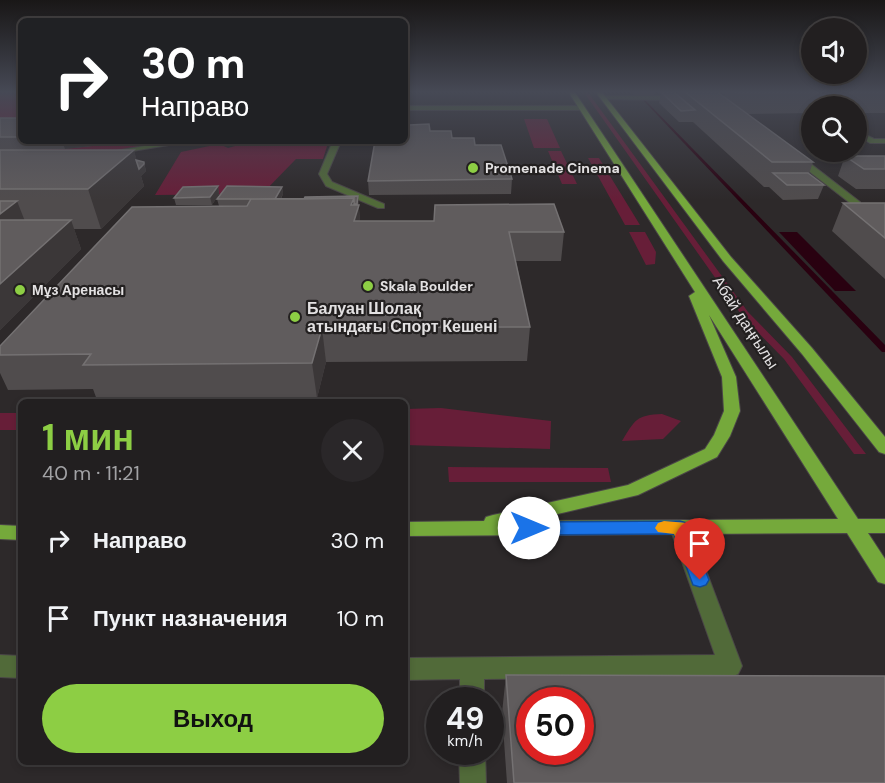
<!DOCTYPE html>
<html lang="ru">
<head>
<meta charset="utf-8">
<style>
	:root { --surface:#221f20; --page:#2a2729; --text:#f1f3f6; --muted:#a2a2a5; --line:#3f3d3e; --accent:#8dce44 }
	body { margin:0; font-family:"DM Sans",sans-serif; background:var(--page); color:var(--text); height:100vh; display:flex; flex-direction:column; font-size:22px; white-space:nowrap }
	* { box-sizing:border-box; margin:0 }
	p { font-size:20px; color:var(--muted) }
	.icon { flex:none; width:33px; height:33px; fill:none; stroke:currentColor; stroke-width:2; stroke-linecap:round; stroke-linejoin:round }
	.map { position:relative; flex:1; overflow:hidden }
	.side { position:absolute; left:18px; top:399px; width:390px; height:366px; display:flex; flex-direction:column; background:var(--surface); border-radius:9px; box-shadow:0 3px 9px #0003,0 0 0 2px var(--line) }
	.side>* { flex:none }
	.hud { position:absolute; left:18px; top:18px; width:390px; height:126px; border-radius:9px; box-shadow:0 3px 9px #0003,0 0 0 2px var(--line); background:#202124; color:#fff; overflow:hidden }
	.tools { position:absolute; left:801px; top:18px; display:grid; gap:12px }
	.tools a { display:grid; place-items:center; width:66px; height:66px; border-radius:50%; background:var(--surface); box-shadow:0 3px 9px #0003,0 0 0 2px var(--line); font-size:30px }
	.speed { position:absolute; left:426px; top:687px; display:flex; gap:12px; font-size:30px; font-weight:700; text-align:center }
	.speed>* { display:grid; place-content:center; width:78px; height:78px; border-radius:50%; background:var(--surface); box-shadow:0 3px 9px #0003,0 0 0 2px var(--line); line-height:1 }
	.speed small { font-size:15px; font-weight:400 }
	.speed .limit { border:9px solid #d22; background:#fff; color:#111 }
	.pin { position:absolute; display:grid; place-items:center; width:51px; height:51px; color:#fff; margin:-62px -26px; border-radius:50% 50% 50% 0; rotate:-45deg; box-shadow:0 0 6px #0007 }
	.pin .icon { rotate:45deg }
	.me { position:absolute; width:66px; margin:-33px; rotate:90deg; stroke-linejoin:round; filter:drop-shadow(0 0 4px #0008) }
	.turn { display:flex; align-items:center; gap:21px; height:126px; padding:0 24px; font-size:27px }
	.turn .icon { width:78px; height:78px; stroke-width:2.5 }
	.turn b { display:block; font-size:42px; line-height:51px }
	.round { display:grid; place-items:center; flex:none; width:63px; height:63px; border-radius:32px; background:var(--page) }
	.head { display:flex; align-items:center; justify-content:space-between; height:102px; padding:0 24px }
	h1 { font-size:36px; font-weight:700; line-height:45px; color:var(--accent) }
	.primary-button { display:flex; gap:12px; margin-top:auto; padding:12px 24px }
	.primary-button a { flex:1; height:69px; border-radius:36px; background:var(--accent); color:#111; font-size:24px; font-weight:700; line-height:69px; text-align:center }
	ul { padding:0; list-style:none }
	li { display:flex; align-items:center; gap:18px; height:78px; padding:0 24px }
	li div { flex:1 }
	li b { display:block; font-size:22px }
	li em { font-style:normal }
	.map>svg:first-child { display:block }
</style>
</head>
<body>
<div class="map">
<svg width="885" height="783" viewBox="0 0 885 783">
	<rect width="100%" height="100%" fill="#2d292a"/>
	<path fill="#671e38" d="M0,91H21V141H178L121,150L0,159Z
		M583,91H587L748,312L792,357L866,454H854L784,359L743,317Z
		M524,119H547L560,148H534Z
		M253,141H318L317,144L328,143L323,159H296L262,194L155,195L181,152L219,144L228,148Z
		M548,151H561L577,184H562Z
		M588,158H599L640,225H625Z
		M629,232H645L656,252L655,264L646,265Z
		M441,408L551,421L550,449L405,445V409Z
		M0,413H21V430H0Z
		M662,414L681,421L663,439L622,441C635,420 636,415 662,414Z
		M448,467L608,468L611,482H449Z"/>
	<path fill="#290110" d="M779,232H797L856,291H835Z"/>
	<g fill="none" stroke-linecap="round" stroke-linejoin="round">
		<path fill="#290110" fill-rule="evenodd" d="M642,99H644L885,345V352H882Z"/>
		<defs>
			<path id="minor" d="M694,91H739L736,93Z
				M603,96H678L681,98L678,100L601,99Z
				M405,106H582L585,108L582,110H405Z
				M856,130L874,139H885V143H870L856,135Z
				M173,141H193L114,154L110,152Z
				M333,141H341L327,174L332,182L384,204V208H378L326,186L319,174Z
				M792,154H798L860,202V206H854L792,158Z
				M680,521L687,523L690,528L742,666L738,674L730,677L484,679V700H460V679L405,680V658L715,655L670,528L673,523Z
				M0,655L21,656V678L0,677Z
				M459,752H485L486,783H460Z"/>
			<path id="major" d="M568,91H574L858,519H885V533H868L885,559V584L878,582L847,533L405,536V522L484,521L486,517L493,515L628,485L705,449L714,435L724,411L722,377L689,296L695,292ZM709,315L838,519L528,521L638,495L717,457L730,436L740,411L736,377Z
				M595,91H601L731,257L812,348L885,437V454L879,452L802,354L723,261Z
				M0,525L21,526V540L0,539Z"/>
		</defs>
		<use href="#minor" stroke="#4a4647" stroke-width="2"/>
		<use href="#major" stroke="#4a4647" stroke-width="2"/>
		<use href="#minor" fill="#516a39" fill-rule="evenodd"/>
		<use href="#major" fill="#75a93b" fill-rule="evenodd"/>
	</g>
	<path fill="#504c4d" d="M630,91H654V95H634Z
		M678,91H716L724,97L726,91H885V113H856V106H812V113L747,114L813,162L809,174L824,185L818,199L783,200L769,187H764L693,122H679L659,103L661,92L677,95Z
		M0,118H21V141H138L65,149L32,150H134L136,160L144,162L146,171L141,176L144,186L101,229H74L81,249L0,330Z
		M410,125L475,145L512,179L511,194L369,195L368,181Z
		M845,156H885V189H856L838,176Z
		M218,186L219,194L212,205H176L174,198Z
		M282,187L283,194L281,199L358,196L360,221L564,232L561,261H516L530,327L527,361L326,362L317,398L97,400L93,389L8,390L0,373V346L219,206L217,199Z
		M843,203H885V279L832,231Z
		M506,675L885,783H507L502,713Z"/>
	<path fill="#3b3738" d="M62,141H138L65,149Z
		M134,150L139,169L144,164L146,171L141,176L144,186L101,229L88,189Z
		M218,186L219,194L212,205L210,197Z
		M282,187L283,194L276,207L275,200Z
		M358,196L361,233L357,250L351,205L354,198L355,218L358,208Z
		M17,201L28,229L0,241V214Z
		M71,220L81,249L0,330V284Z
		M322,328L326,362L317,398L312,363Z"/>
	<path fill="#605c5d" stroke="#747172" stroke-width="1.5" fill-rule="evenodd" d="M684,91H716L813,162H772Z
		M734,91H885V93H738Z
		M661,92H674L695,110L681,111Z
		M0,118H21V137H0Z
		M405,119H409V125L429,124L430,131H451L452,138H474L475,145H501L512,179L368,181L375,141H405Z
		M0,150H134L88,189H0Z
		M845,156H885V169H864Z
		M136,160L144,162V164L139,169Z
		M773,173H808L824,185H787Z
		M218,186L210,197L174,198L183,187Z
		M227,186L282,187L275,199H217Z
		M358,196L357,204H354V198L304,199L305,197Z
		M354,198L351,205H359L354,221H434L435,205L554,204L564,232H509L530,327L322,328L312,363L83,365L91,354L0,355V346L132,207L247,206L251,199Z
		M0,201H17L0,214Z
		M843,203H885V238Z
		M0,220H71L0,284Z
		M506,675L885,676V783H514ZM530,700H580V752H530Z"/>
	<linearGradient id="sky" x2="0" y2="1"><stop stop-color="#191717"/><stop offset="0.46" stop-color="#464955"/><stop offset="1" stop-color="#464955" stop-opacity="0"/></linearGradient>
	<rect width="885" height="200" fill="url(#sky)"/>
	<path fill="#1a73e8" stroke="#114b97" stroke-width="1.5" d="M680,521L687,523L689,528L709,580L706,585L700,587L693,585L674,534L529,535L523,533L520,528L523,524L529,522Z"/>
	<path fill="#f59e0b" d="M664,521L687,523L698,551L695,556L689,558L683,556L674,534L658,532L655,528L658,523Z"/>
	<g fill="#8dce44" stroke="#232020" stroke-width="2">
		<circle cx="473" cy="168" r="6"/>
		<circle cx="368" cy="286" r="6"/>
		<circle cx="20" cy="290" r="6"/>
		<circle cx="295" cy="317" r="6"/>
	</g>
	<g text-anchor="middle" stroke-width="4.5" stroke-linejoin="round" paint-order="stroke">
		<g font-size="14" font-weight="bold" fill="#e3e1e2" stroke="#232020" text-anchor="start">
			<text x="485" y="173">Promenade Cinema</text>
			<text x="380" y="291">Skala Boulder</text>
			<text x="32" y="295">Мұз Аренасы</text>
		</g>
		<g font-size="16" font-weight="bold" fill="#e3e1e2" stroke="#232020" text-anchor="start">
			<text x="307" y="314">Балуан Шолақ<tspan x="307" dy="18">атындағы Спорт Кешені</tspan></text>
		</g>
		<g font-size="16" fill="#e3e1e2" stroke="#232020">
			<text transform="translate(746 322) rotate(57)" y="6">Абай даңғылы</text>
		</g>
	</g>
</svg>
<div class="tools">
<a><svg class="icon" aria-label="sound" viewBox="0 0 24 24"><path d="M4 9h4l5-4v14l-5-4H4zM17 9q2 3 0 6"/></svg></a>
<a><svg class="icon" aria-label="search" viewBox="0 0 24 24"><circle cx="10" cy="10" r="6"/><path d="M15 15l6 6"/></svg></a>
</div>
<div class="speed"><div>49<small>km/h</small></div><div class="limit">50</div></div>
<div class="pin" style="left:700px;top:580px;background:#d93025"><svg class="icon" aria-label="arrive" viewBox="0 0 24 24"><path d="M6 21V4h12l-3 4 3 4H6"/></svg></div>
<svg class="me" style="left:529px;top:528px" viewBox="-20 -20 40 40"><circle r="19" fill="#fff"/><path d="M0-13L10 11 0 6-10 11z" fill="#1a73e8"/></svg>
<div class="hud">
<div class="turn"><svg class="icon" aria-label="right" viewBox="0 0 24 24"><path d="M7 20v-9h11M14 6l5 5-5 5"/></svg><div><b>30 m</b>Направо</div></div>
</div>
<section class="side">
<div class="head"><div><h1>1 мин</h1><p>40 m · 11:21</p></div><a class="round"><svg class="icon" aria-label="close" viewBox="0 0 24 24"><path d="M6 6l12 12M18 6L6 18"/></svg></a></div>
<ul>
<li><svg class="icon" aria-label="right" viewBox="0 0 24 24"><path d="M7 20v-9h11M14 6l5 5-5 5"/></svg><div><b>Направо</b></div><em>30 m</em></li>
<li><svg class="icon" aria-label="arrive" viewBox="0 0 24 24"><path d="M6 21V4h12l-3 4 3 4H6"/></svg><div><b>Пункт назначения</b></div><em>10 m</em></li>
</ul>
<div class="primary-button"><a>Выход</a></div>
</section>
</div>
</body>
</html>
